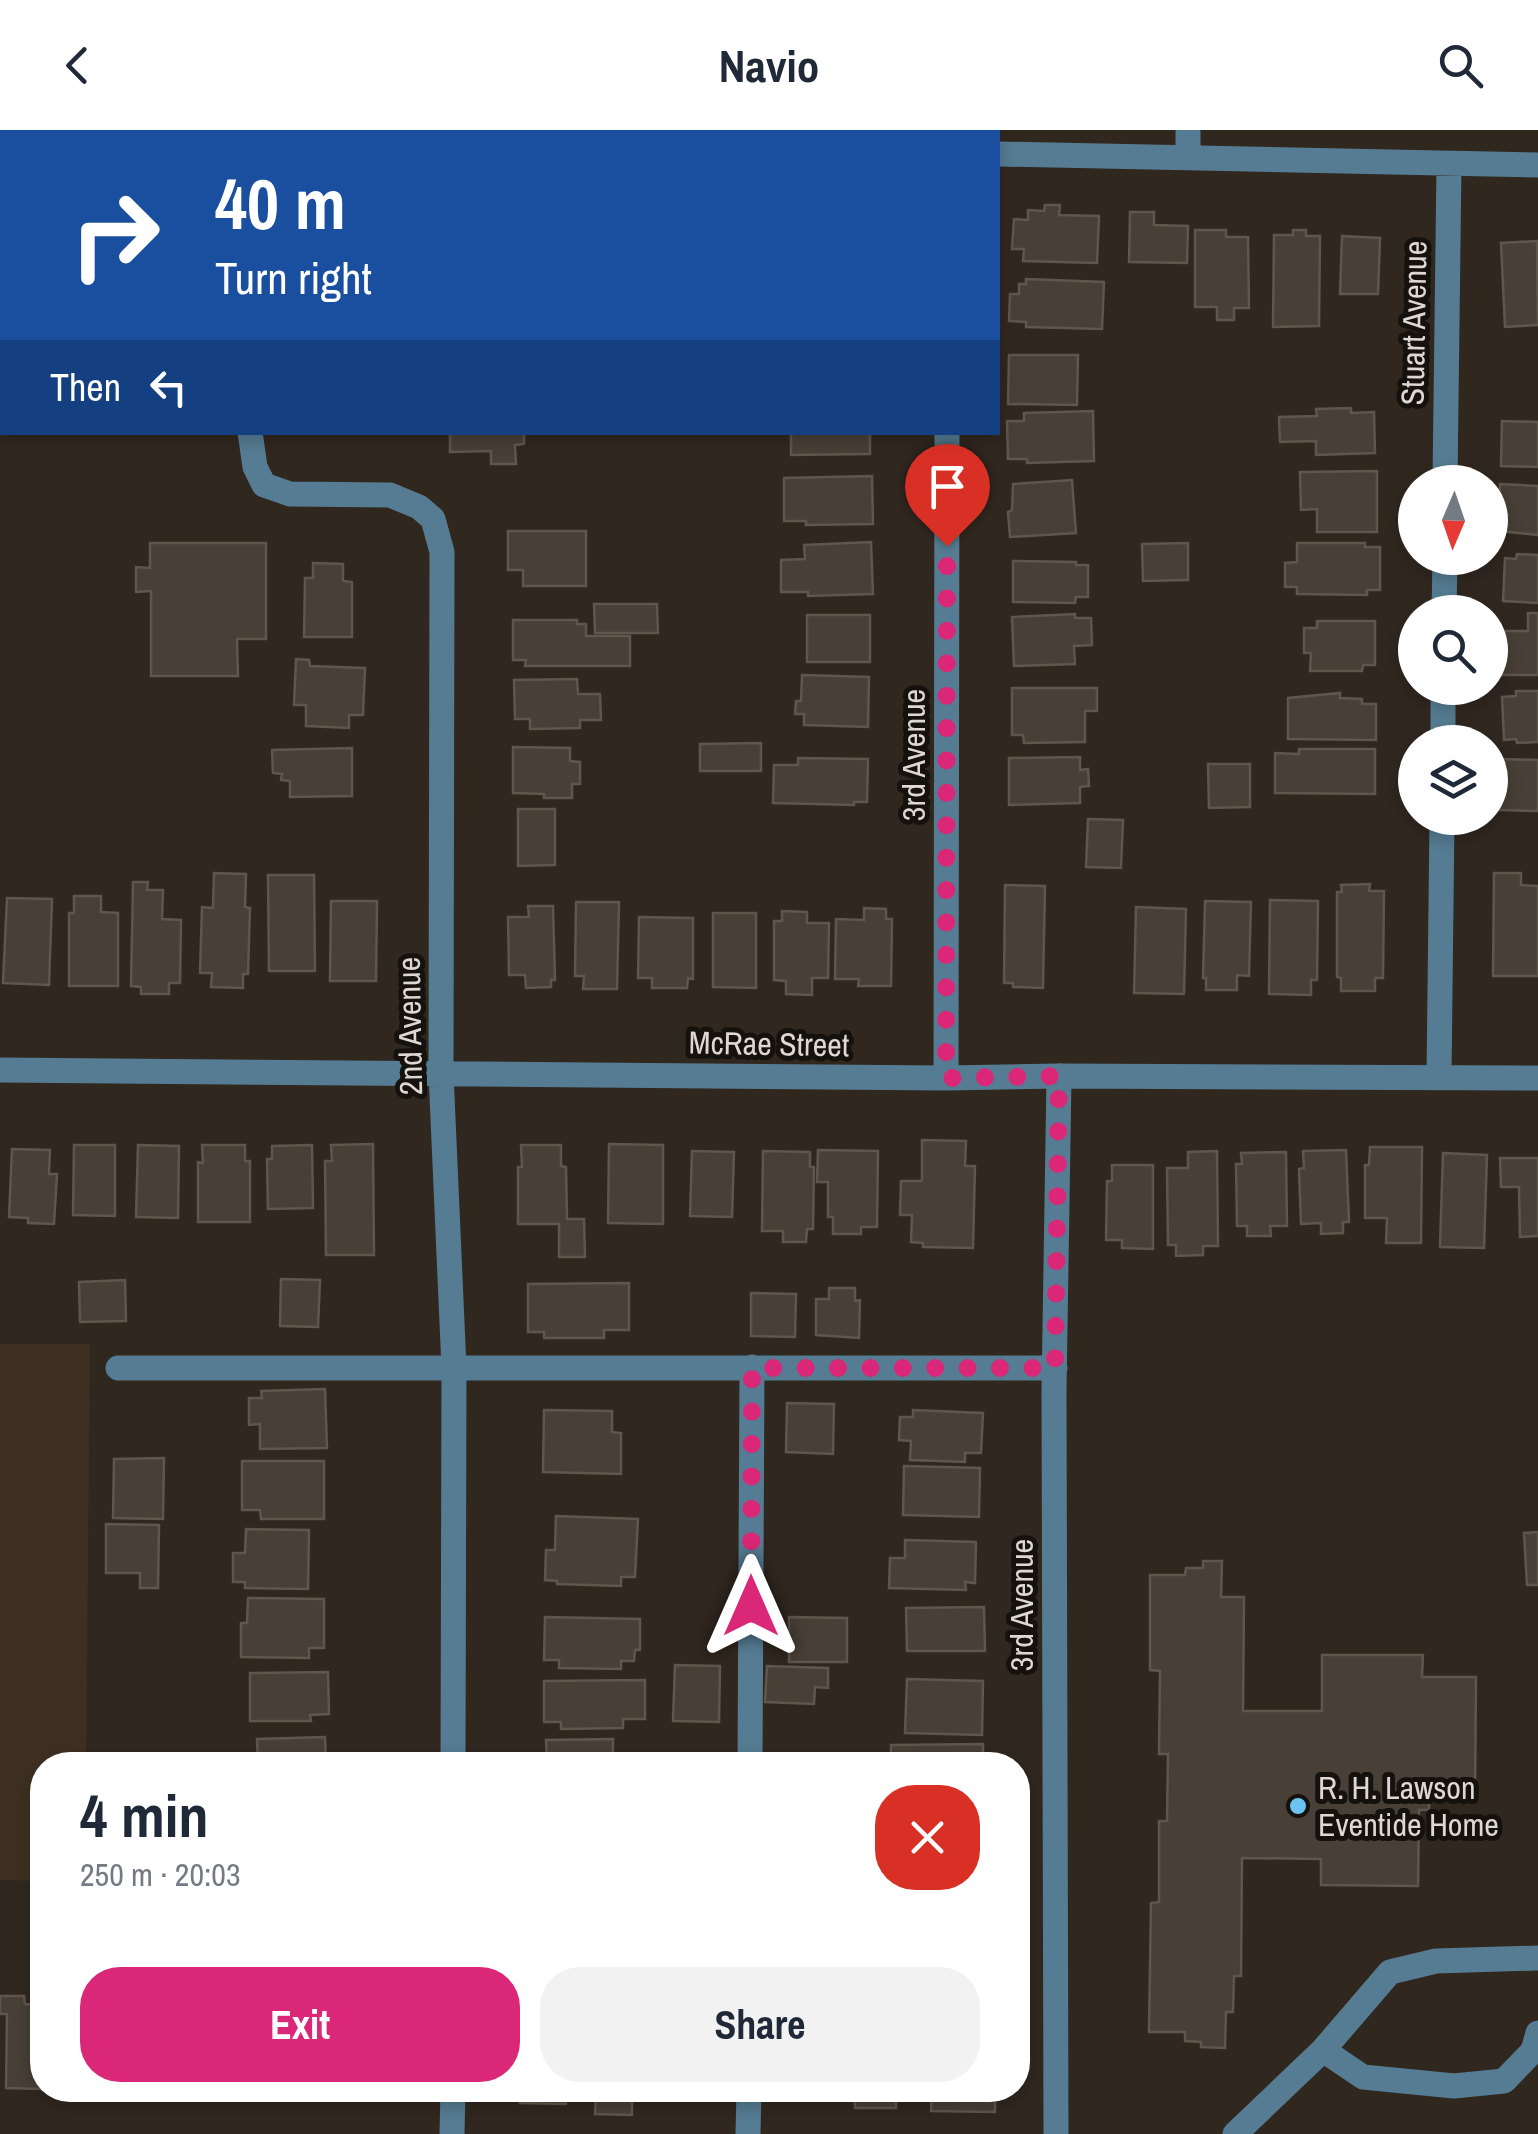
<!DOCTYPE html>
<html lang="en">
<head>
<meta charset="utf-8">
<style>
	:root { --surface:#fff; --page:#f2f2f3; --text:#1f2937; --muted:#747a83; --accent:#db2777 }
	body { margin:0; font-family:"Archivo Narrow",sans-serif; background:var(--page); color:var(--text); height:100vh; display:flex; flex-direction:column; font-size:38px; white-space:nowrap }
	* { box-sizing:border-box; margin:0 }
	p { font-size:32px; color:var(--muted) }
	.icon { flex:none; width:55px; height:55px; fill:none; stroke:currentColor; stroke-width:2; stroke-linecap:round; stroke-linejoin:round }
	.map { position:relative; flex:1; overflow:hidden }
	.drawer { position:absolute; left:30px; top:1622px; width:1000px; height:350px; display:flex; flex-direction:column; background:var(--surface); border-radius:40px; box-shadow:0 5px 15px #0003 }
	.drawer>* { flex:none }
	.hud { position:absolute; left:0px; top:0px; width:1000px; height:305px; box-shadow:0 5px 15px #0003; background:#1a4fa0; color:#fff; overflow:hidden }
	.needle { width:65px; rotate:182deg }
	.fabs { position:absolute; left:1398px; top:335px; display:grid; gap:20px }
	.fabs a { display:grid; place-items:center; width:110px; height:110px; border-radius:50%; background:var(--surface); box-shadow:0 5px 15px #0003; font-size:50px }
	.pin { position:absolute; display:grid; place-items:center; width:85px; height:85px; color:#fff; margin:-102px -42px; border-radius:50% 50% 50% 0; rotate:-45deg; box-shadow:0 0 10px #0007 }
	.pin .icon { rotate:45deg }
	.me { position:absolute; width:110px; margin:-55px; rotate:0deg; stroke-linejoin:round; filter:drop-shadow(0 0 8px #0008) }
	.turn { display:flex; align-items:center; gap:35px; height:210px; padding:0 50px; font-size:45px }
	.turn .icon { width:130px; height:130px; stroke-width:2.5 }
	.turn b { display:block; font-size:70px; line-height:85px }
	.then { display:flex; align-items:center; height:95px; padding:0 50px; background:#0003; gap:20px; font-size:38px }
	.round { display:grid; place-items:center; flex:none; width:105px; height:105px; border-radius:40px; background:var(--page) }
	.head { display:flex; align-items:center; justify-content:space-between; height:170px; padding:0 50px }
	h1 { font-size:60px; font-weight:700; line-height:75px }
	.primary-button { display:flex; gap:20px; margin-top:auto; padding:20px 50px }
	.primary-button a { flex:1; height:115px; border-radius:40px; background:var(--accent); color:#fff; font-size:40px; font-weight:700; line-height:115px; text-align:center }
	.primary-button a+a { background:var(--page); color:var(--text) }
	header { display:flex; justify-content:space-between; align-items:center; height:130px; padding:0 50px; background:var(--surface); font-size:45px; font-weight:700 }
	.map>svg:first-child { display:block }
</style>
</head>
<body>
<header><svg class="icon" aria-label="back" viewBox="0 0 24 24"><path d="M15 5l-7 7 7 7"/></svg>Navio<svg class="icon" aria-label="search" viewBox="0 0 24 24"><circle cx="10" cy="10" r="6"/><path d="M15 15l6 6"/></svg></header>
<div class="map">
<svg width="1538" height="2004" viewBox="0 0 1538 2004">
	<rect width="100%" height="100%" fill="#30271f"/>
	<path fill="#3d3022" d="M0,1214H90L86,1635H42V1751L0,1750Z"/>
	<path fill="#483f36" stroke="#5f564c" stroke-width="2.5" d="M1045,75H1060L1059,85L1099,86L1097,133L1023,131L1024,119H1012L1014,89L1028,90V80L1044,81Z
		M1130,82H1154V95L1188,96L1187,133L1129,132Z
		M1195,100H1226V107H1248L1249,178H1234V190H1217V177H1195Z
		M1293,100H1306V106H1320L1319,196L1273,197L1274,105H1293Z
		M1342,106L1380,108L1378,164H1340Z
		M1537,111L1538,195L1505,197L1501,113Z
		M1026,149L1104,152L1102,199L1026,197V192L1009,191L1010,164H1019V154H1026Z
		M1009,225H1078L1077,275L1008,274Z
		M1351,278V283L1374,282L1375,323L1316,325V311L1280,312L1279,287L1317,286L1316,279Z
		M1093,281L1094,331L1027,333V329H1008L1007,291H1024V283Z
		M1502,291L1538,292V337L1501,336Z
		M450,302H524V314L515,315L516,334H491V321L450,322Z
		M791,302H870V324L791,325Z
		M1377,341V402H1317V379L1301,380L1300,342Z
		M872,346L873,394L806,395V391H784V348Z
		M1072,350L1076,403L1010,407L1008,382L1012,380L1013,354Z
		M1500,354L1538,356V405L1498,401Z
		M508,401H586V456H523V440H508Z
		M871,412L873,464L808,466V462H781V430L805,429L804,415Z
		M150,413H266V509H237L238,546H151V461L136,462V437L150,438Z
		M1188,413V450L1143,451L1142,414Z
		M1297,413H1365V417H1380V460H1367V465L1297,464V457H1285V433L1297,432Z
		M1517,424L1538,425V473L1503,471L1505,428L1516,429Z
		M1013,431L1076,432V435H1088V467H1076L1075,473L1013,472Z
		M313,433L343,434V451L352,452V507H304L305,448H313Z
		M594,474H657L658,503H595Z
		M1528,483H1538V545H1500V501H1528Z
		M1075,484V488H1091L1092,515L1074,516L1075,534L1014,536L1012,487Z
		M807,485H870V532H807Z
		M513,490H577V494H586V506H630V536H525L526,530H513Z
		M1317,491H1375V535H1363L1362,541H1310L1311,523H1304V498H1317Z
		M296,529L309,530L310,536L365,538L363,585H349V598L306,596V575H294Z
		M802,545L869,547L868,597L804,595V584H795L796,571H801Z
		M577,549L578,564H600L601,590H580V598L530,599V589H515L514,550Z
		M1012,558H1097V581H1085V612L1024,613L1023,605H1012Z
		M1516,561H1538V612L1517,613L1516,609L1504,610L1502,567L1516,566Z
		M1340,563V568L1362,569V574H1376V610L1288,609V568Z
		M761,613V641H700V614Z
		M513,617L570,618V631L580,632V654H572V668H544V664L513,663Z
		M352,618V666L290,667V651L281,650L282,644L273,643L272,620Z
		M1299,619H1375V664L1275,663V623L1299,624Z
		M1080,627V640L1088,639L1089,656L1080,657V673L1009,675V628Z
		M798,628L868,629L867,672H854V675L773,673L774,635H798Z
		M1501,629L1538,630V681L1500,680Z
		M1208,634H1250V677L1209,678Z
		M518,679H555V735L518,736Z
		M1088,689L1123,690L1121,738L1086,737Z
		M214,743L246,744L245,777L250,778L248,844H243V858L211,857L212,843H200L202,777L213,778Z
		M1494,743H1521V755L1538,756V846H1493Z
		M268,745H314L315,841H269Z
		M133,752H148L147,760H163L162,789L181,790L180,853H169V864H141V857L131,856Z
		M1370,754L1369,761H1384L1383,848H1375V861H1341V848L1337,847V762H1342L1341,755Z
		M1005,755L1045,756L1043,858L1013,857V853H1004Z
		M74,766H101V782L118,783V856H69V783H74Z
		M7,768L52,769L49,855L3,853Z
		M1270,770L1318,771L1317,850H1311V865L1269,864Z
		M331,771H377L376,851H330Z
		M1205,771L1251,772L1249,846L1237,845V860H1206V848H1203Z
		M576,772H619L617,859H583L584,846H575Z
		M528,776H553L555,850H551V857L526,858L525,845H509L508,787H529Z
		M1136,777L1186,779L1184,864L1134,863Z
		M864,778L886,779V789H892L891,856H858L859,849H835L836,789L864,790Z
		M782,781L807,782V793H829L828,848H812V865L786,864V851L774,850V791H782Z
		M713,783H756V858L713,857Z
		M639,787L693,788V849L688,848L687,858H652V848H638Z
		M922,1010L966,1011L965,1036H975L973,1118L923,1117V1113L911,1112L912,1085H900L901,1051H922Z
		M373,1014L374,1125H326L325,1031H332L331,1015Z
		M609,1014L663,1015V1094L608,1093Z
		M74,1015H115V1086L73,1085Z
		M138,1015L179,1016L178,1088L136,1087Z
		M202,1015H245V1031H250V1092H198V1032L203,1033Z
		M312,1015L313,1078L268,1079L267,1029H272V1016Z
		M521,1015H561V1036L566,1037L567,1089H584L585,1127H559V1094H518V1037H522Z
		M1370,1017H1422L1421,1113H1386L1387,1088H1365V1035H1369Z
		M12,1019L50,1020L49,1044H57L54,1094L28,1093V1088L9,1087Z
		M818,1020L878,1021L877,1097H861V1104H833V1087H828V1052H817Z
		M1346,1020L1349,1092H1343V1103L1321,1104V1093L1301,1094L1299,1039L1304,1038L1303,1021Z
		M692,1021L734,1022L732,1087L690,1086Z
		M763,1021L810,1022V1037H814L813,1099H807L806,1112H783V1101H762Z
		M1217,1021L1218,1116H1203V1125L1176,1126V1115H1168L1167,1038H1188V1022Z
		M1286,1022L1287,1096H1270L1271,1106H1247V1096H1237L1236,1034H1242L1241,1023Z
		M1443,1023L1487,1025L1484,1118L1440,1117Z
		M1500,1028H1538V1106L1520,1107L1519,1057H1501Z
		M1112,1035H1153V1119L1122,1118V1110H1106L1107,1051H1112Z
		M281,1149L320,1150L318,1197L280,1196Z
		M125,1150L126,1191L80,1192L79,1152Z
		M629,1153V1200H604V1208H544V1202H528V1154Z
		M829,1158H855V1171L860,1170L859,1208L816,1205V1169H829Z
		M751,1163L796,1164L795,1207L751,1206Z
		M325,1259L327,1318L260,1319V1294L249,1295V1268H262L261,1261Z
		M787,1273L834,1274L833,1324L786,1322Z
		M544,1280L612,1281V1302L621,1303V1344L543,1342Z
		M913,1280L983,1283L981,1323H965V1332L910,1330L911,1311L899,1310L900,1287H913Z
		M164,1328L163,1389L113,1388L114,1329Z
		M242,1331H324V1389H261L260,1380H242Z
		M904,1336L980,1338L979,1387L903,1385Z
		M556,1386L638,1389L635,1447H621V1456L557,1454V1451L545,1450L546,1420H555Z
		M106,1394L159,1395L158,1458H140V1443H106Z
		M246,1399L309,1400L308,1459L245,1458V1452H233V1423H245Z
		M1538,1402V1455H1527L1524,1403Z
		M905,1410L976,1412L975,1453L965,1452L966,1460L889,1458L890,1428H905Z
		M1203,1431H1222L1221,1467H1244L1243,1581H1322V1525H1423L1422,1547H1476L1475,1671H1429V1680H1419L1418,1756L1321,1755V1729L1242,1728L1241,1846H1234L1233,1882H1226L1225,1918L1201,1917V1912L1185,1911V1902H1149L1151,1773L1159,1772V1691H1167L1168,1624H1159L1160,1541L1150,1540V1445H1185L1186,1438H1203Z
		M248,1468L324,1469V1518H309V1528L241,1527V1493H247Z
		M984,1477L985,1521H907L906,1478Z
		M545,1487L640,1489V1520H635L634,1531H621V1539L559,1538V1530H544Z
		M789,1487L847,1488V1532H789Z
		M675,1535L720,1536L719,1592L673,1591Z
		M767,1536L828,1538V1558L815,1557L814,1574L765,1572Z
		M328,1542L329,1584L310,1585L311,1591H250V1543Z
		M907,1549L983,1551L982,1605L905,1603Z
		M645,1550V1589H623V1598L561,1599V1592H544V1551Z
		M325,1607L326,1635H258L257,1609Z
		M613,1609V1631H594L595,1635H547L546,1610Z
		M983,1614V1635H891V1615Z
		M0,1866H24L25,1874L42,1875V1959L6,1958L7,1884H0Z
		M199,1960H242V1965L198,1964Z
		M246,1960H284L283,1965L246,1964Z
		M520,1960H566V1974L520,1973Z
		M587,1960H648V1963H632V1985L595,1984L596,1965L586,1964Z
		M855,1960H896V1978H855Z
		M932,1960H995V1982L931,1981Z"/>
	<g fill="none" stroke-linecap="round" stroke-linejoin="round">
		<path stroke="#557c93" stroke-width="25" d="M250,2V0
			M0,17H2
			M998,24L1538,35
			M1188,27V0
			M250,302L255,337L264,355L290,364L390,365L419,377L433,389L442,422L441,943L454,1238L453,1635
			M1445,352L1449,34
			M1444,482L1445,428
			M1443,612V558
			M0,940L946,948L1059,946L1538,948
			M1439,947L1442,688
			M946,948L947,302
			M118,1238H1055
			M750,1635L752,1237
			M1323,1920L1363,1947L1454,1956L1504,1951L1533,1921L1538,1903
			M452,2004L453,1960
			M748,2004L749,1960
			M1056,2004L1054,1261L1059,946
			M1235,2004L1323,1920L1390,1842L1436,1831L1538,1828"/>
	</g>
	<g fill="none" stroke-linecap="round" stroke-linejoin="round">
		<path stroke="#db2777" stroke-width="18" stroke-dasharray="0 32.4" d="M751,1476L752,1238H1055L1059,946L946,948L947,416"/>
	</g>
	<circle fill="#6cc3f2" stroke="#15110d" stroke-width="4" cx="1298" cy="1676" r="10"/>
	<g text-anchor="middle" stroke-width="10" stroke-linejoin="round" paint-order="stroke">
		<g font-size="32" fill="#ded8d3" stroke="#15110d">
			<text transform="translate(1414 193) rotate(-89)" y="11">Stuart Avenue</text>
			<text transform="translate(914 625) rotate(-90)" y="11">3rd Avenue</text>
			<text transform="translate(410 896) rotate(-91)" y="11">2nd Avenue</text>
			<text transform="translate(769 914) rotate(1)" y="11">McRae Street</text>
			<text transform="translate(1022 1475) rotate(-90)" y="11">3rd Avenue</text>
		</g>
		<g font-size="32" fill="#ded8d3" stroke="#15110d" text-anchor="start">
			<text x="1318" y="1669">R. H. Lawson<tspan x="1318" dy="37">Eventide Home</tspan></text>
		</g>
	</g>
</svg>
<div class="fabs">
<a><svg class="needle" viewBox="-14 -14 28 28"><path d="M0-13l5 13h-10z" fill="#e53935"/><path d="M0 13l5-13h-10z" fill="#747a83"/></svg></a>
<a><svg class="icon" aria-label="search" viewBox="0 0 24 24"><circle cx="10" cy="10" r="6"/><path d="M15 15l6 6"/></svg></a>
<a><svg class="icon" aria-label="layers" viewBox="0 0 24 24"><path d="M12 4l9 5-9 5-9-5zM3 14l9 5 9-5"/></svg></a>
</div>
<div class="pin" style="left:947px;top:416px;background:#d93025"><svg class="icon" aria-label="arrive" viewBox="0 0 24 24"><path d="M6 21V4h12l-3 4 3 4H6"/></svg></div>
<svg class="me" style="left:751px;top:1476px" viewBox="-20 -20 40 40"><path d="M0-17L14 15 0 8-14 15z" fill="#db2777" stroke="#fff" stroke-width="4"/></svg>
<div class="hud">
<div class="turn"><svg class="icon" aria-label="right" viewBox="0 0 24 24"><path d="M7 20v-9h11M14 6l5 5-5 5"/></svg><div><b>40 m</b>Turn right</div></div>
<div class="then">Then<svg class="icon" aria-label="left" viewBox="0 0 24 24"><path d="M17 20v-9H6M10 6l-5 5 5 5"/></svg></div>
</div>
<section class="drawer">
<div class="head"><div><h1>4 min</h1><p>250 m · 20:03</p></div><a class="round" style="background:#d93025;color:#fff"><svg class="icon" aria-label="close" viewBox="0 0 24 24"><path d="M6 6l12 12M18 6L6 18"/></svg></a></div>
<div class="primary-button"><a>Exit</a><a>Share</a></div>
</section>
</div>
</body>
</html>
